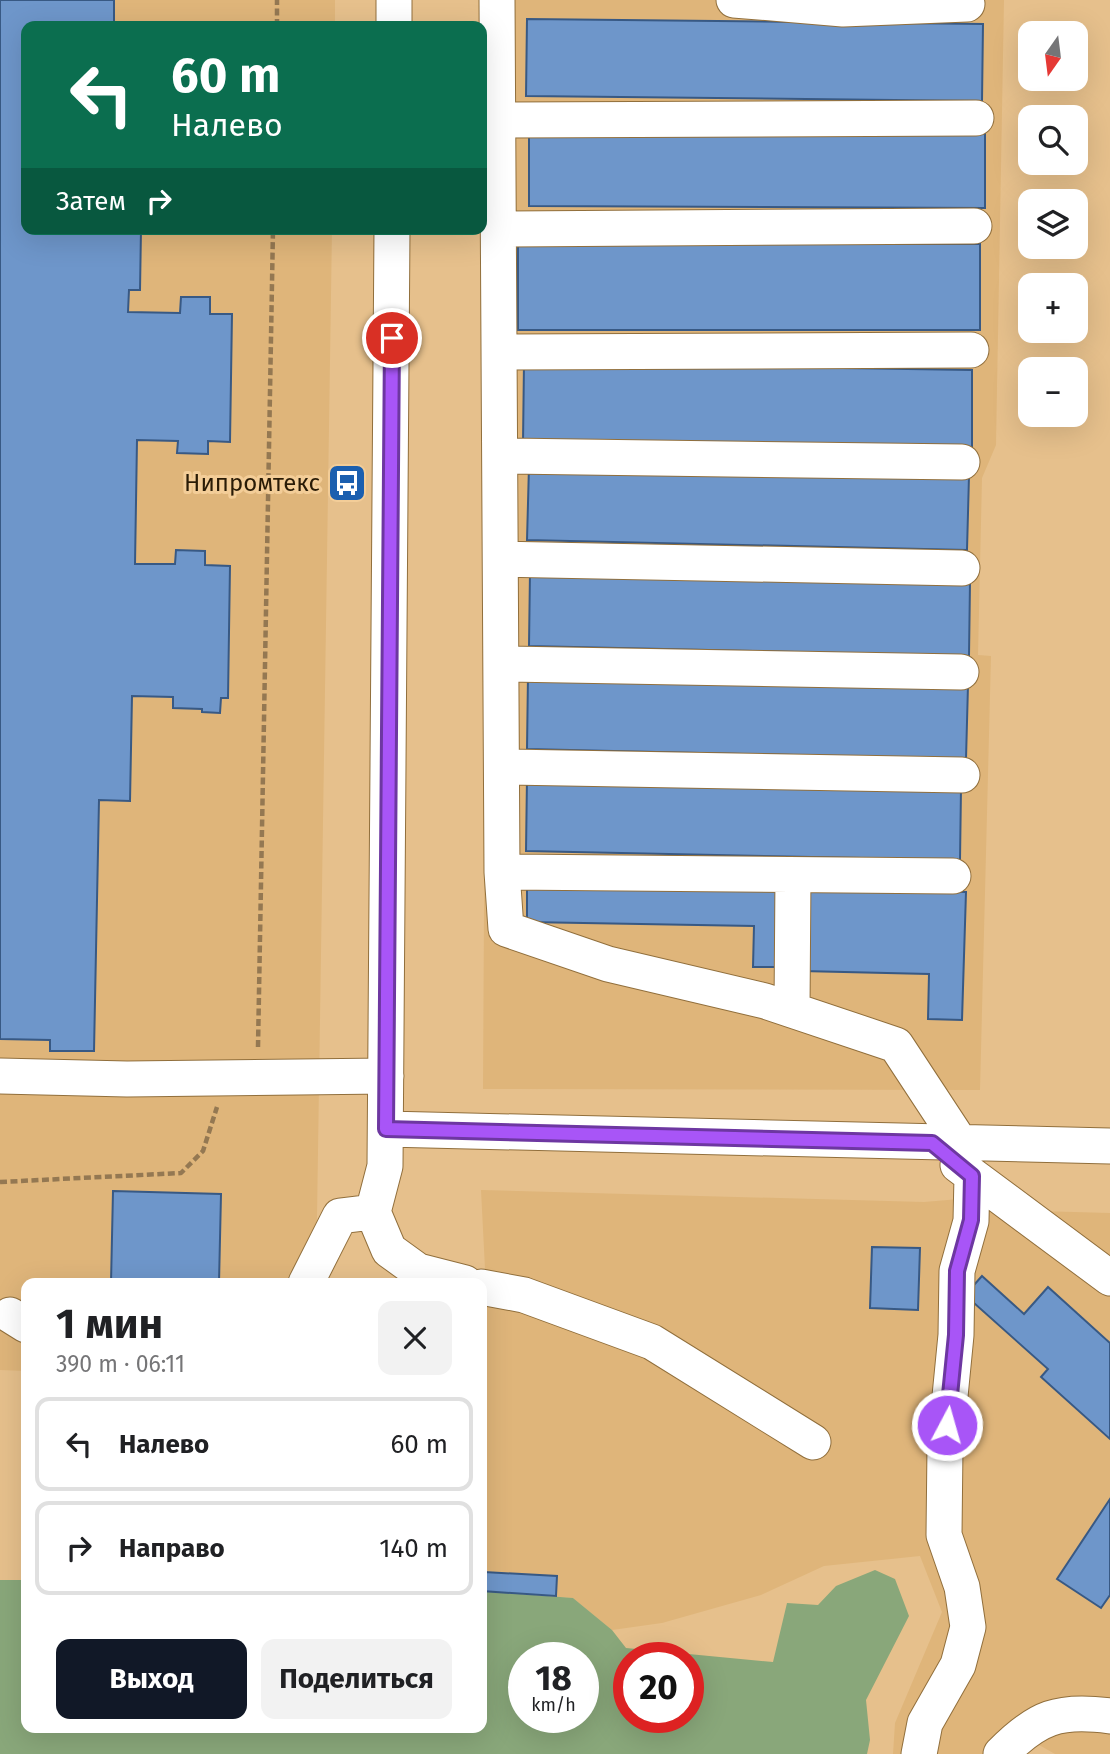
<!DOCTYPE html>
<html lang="ru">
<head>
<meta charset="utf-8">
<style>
	:root { --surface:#fff; --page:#f2f2f2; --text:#202124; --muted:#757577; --line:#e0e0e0; --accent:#111827 }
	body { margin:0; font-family:"Fira Sans",sans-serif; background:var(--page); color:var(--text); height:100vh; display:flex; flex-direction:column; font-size:26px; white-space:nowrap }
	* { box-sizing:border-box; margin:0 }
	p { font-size:23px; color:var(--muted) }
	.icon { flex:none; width:38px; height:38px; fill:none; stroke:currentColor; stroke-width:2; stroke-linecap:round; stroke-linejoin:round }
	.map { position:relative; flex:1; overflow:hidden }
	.panel { position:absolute; left:21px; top:1278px; width:466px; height:455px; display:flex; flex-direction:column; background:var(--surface); border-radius:14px; box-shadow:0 7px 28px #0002 }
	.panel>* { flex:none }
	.guide { position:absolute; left:21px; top:21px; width:466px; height:214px; border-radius:14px; box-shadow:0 7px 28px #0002; background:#0b6e4f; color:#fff; overflow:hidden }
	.needle { width:46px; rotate:194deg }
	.tools { position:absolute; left:1018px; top:21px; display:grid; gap:14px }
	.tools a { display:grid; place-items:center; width:70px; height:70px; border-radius:14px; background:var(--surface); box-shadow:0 7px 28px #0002; font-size:35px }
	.speed { position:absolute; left:508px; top:1642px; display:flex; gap:14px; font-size:35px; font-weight:700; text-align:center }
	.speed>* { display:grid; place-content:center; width:91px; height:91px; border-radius:50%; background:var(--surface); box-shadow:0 7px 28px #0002; line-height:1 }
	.speed small { font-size:18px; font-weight:400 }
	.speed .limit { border:10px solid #d22; background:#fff; color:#111 }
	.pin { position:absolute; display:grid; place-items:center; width:60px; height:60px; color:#fff; margin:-30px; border:4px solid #fff; border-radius:50%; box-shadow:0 2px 7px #0007 }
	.me { position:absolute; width:77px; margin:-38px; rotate:6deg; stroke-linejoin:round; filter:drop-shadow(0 0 5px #0008) }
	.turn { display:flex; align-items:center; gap:24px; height:147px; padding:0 35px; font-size:32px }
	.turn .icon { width:91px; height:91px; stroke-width:2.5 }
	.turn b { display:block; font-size:49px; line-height:60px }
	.then { display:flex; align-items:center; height:66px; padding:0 35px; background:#0003; gap:14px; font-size:26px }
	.round { display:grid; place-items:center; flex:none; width:74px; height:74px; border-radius:14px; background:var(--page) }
	.overview { display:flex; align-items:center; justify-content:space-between; height:119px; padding:0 35px }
	h1 { font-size:42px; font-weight:700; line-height:52px }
	.button { display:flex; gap:14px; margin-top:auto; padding:14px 35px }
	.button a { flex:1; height:80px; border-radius:14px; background:var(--accent); color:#fff; font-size:28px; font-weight:700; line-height:80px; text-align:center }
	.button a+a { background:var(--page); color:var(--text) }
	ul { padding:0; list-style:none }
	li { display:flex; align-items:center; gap:21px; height:94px; margin:0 14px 10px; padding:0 21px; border:4px solid var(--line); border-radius:14px }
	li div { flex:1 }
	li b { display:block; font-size:26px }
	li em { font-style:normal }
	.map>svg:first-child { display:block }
</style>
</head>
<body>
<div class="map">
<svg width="1110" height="1754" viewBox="0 0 1110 1754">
	<rect width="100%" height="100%" fill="#e6c08c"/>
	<path fill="#dfb57a" d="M0,0H335V26H26V229H332L316,1283H26V1371L0,1370Z
		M494,0H1004L996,445L982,478L978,655L991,656L980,1090L483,1089L487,371Z
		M481,1190L924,1202L1018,1194L1038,1211L1110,1213V1754H1055L1032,1741L1024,1754H893L895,1723L942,1612L920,1556L824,1566L761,1595L662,1623L612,1630L573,1598L482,1591L486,1288Z"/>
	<path fill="#89a77a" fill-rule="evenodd" d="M875,1570L895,1579L909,1616L866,1700L870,1740L867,1754H0V1580H26V1727H481V1591L573,1598L612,1630L626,1648L773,1662L787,1603L818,1605L836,1586ZM523,1657H583V1717H523ZM628,1657H688V1717H628Z"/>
	<path fill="#6e96ca" stroke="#385984" stroke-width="2" d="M0,0H114V26H26V229H141L140,290H129L128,312L180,313L181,297H210V314H232L230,442L208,441V454L177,453L178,441L137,440L135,564H175L176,550L205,551V565L230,566L228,698H221L220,713L202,712V709L173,708V697L132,696L130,801L99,800L94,1051H50V1040L0,1039Z
		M527,19L983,24L982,101L526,96Z
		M529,132L985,133V208L529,206Z
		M518,244H980V330H518Z
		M524,363L972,370V450L523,443Z
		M529,466L969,476L967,550L527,540Z
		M530,572L970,582L969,656L529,646Z
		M528,675L968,685L966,759L527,749Z
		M527,778L961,788L960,860L526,851Z
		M527,886L782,890L780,967H753L754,926L527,922Z
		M804,887L966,892L962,1020L928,1019L929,974L802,971Z
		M113,1191L221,1194L219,1283H111Z
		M872,1247L920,1248L918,1310L870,1308Z
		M982,1276L1024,1314L1048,1287L1110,1343V1439L1041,1377L1048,1369L965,1295Z
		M1110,1499V1595L1101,1608L1057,1579Z
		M484,1572L557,1576L556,1596L482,1591Z"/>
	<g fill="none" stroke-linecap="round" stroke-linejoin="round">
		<defs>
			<path id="minor" d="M497,0L502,872L506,929L608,964L765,1001L896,1045L961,1144
				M734,0L843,9L967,4
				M394,26V0
				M498,120L976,118
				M392,229L385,1166L373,1212L389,1250L418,1271L465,1283
				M499,229L974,226
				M500,352L971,350
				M500,456L962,462
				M501,559L962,568
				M501,664L961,672
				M502,767L962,775
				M502,872L953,876
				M792,1009L793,875
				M0,1076L127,1079L386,1076
				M386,1129L1110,1146
				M958,1165L1110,1278
				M306,1283L340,1216L373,1212
				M481,1287L524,1295L652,1342L813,1442
				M10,1315L26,1325
				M919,1754L925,1723L958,1665L968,1627L962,1587L944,1535L945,1447L956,1335L957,1271L971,1221L972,1176
				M1001,1754C1037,1717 1059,1709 1110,1716"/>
		</defs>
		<use href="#minor" stroke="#916f3c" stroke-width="37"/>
		<path stroke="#947852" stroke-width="4.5" stroke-dasharray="7 3.5" stroke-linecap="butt" d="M277,26V0
			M258,1047L273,229
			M0,1182L181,1173L203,1151L217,1107"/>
		<use href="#minor" stroke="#fff" stroke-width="35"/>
	</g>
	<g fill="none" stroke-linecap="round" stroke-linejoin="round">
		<defs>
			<path id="route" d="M392,338L386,1129L932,1143L972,1176L971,1220L957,1271L956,1335L947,1425"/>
		</defs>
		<use href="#route" stroke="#6d37a1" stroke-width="18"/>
		<use href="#route" stroke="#a855f7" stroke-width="12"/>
	</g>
	<defs>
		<symbol id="bus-square" viewBox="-11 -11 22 22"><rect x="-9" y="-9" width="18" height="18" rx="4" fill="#1b5faf" stroke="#f3cd98"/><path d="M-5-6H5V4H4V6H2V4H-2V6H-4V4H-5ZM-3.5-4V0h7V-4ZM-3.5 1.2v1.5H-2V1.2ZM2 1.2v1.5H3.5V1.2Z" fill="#fff"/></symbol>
	</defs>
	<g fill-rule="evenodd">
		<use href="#bus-square" x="325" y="461" width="44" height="44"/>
	</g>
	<g text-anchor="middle" stroke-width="6" stroke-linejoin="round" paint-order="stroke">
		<g font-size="24" fill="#291b06" stroke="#f3cd98" text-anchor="end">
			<text x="320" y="491">Нипромтекс</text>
		</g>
	</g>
</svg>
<div class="tools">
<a><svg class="needle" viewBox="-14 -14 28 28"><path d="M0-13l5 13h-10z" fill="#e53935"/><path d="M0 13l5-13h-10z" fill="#757577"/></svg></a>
<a><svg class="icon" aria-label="search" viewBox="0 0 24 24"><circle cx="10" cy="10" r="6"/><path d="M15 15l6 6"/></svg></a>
<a><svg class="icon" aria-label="layers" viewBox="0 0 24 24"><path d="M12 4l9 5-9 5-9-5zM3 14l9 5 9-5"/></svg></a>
<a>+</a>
<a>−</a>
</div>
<div class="speed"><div>18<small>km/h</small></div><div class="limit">20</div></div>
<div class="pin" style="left:392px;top:338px;background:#d93025"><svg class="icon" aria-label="arrive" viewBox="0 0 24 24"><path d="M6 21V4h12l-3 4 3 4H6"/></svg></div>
<svg class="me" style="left:947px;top:1425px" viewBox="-20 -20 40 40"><circle r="17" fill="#a855f7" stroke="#fff" stroke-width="3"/><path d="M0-11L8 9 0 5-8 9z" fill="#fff"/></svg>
<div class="guide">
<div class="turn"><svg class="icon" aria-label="left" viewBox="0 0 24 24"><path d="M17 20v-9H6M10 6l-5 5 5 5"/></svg><div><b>60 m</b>Налево</div></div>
<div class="then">Затем<svg class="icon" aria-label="right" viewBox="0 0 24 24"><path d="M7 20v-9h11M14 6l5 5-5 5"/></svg></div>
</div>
<section class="panel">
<div class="overview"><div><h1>1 мин</h1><p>390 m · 06:11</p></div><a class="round"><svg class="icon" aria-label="close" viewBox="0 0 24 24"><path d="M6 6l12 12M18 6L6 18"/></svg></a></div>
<ul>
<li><svg class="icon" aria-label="left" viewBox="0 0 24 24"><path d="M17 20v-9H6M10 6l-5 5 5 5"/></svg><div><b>Налево</b></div><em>60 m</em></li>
<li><svg class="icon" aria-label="right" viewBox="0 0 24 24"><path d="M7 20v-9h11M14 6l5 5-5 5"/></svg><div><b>Направо</b></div><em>140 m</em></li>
</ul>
<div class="button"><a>Выход</a><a>Поделиться</a></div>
</section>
</div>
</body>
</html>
